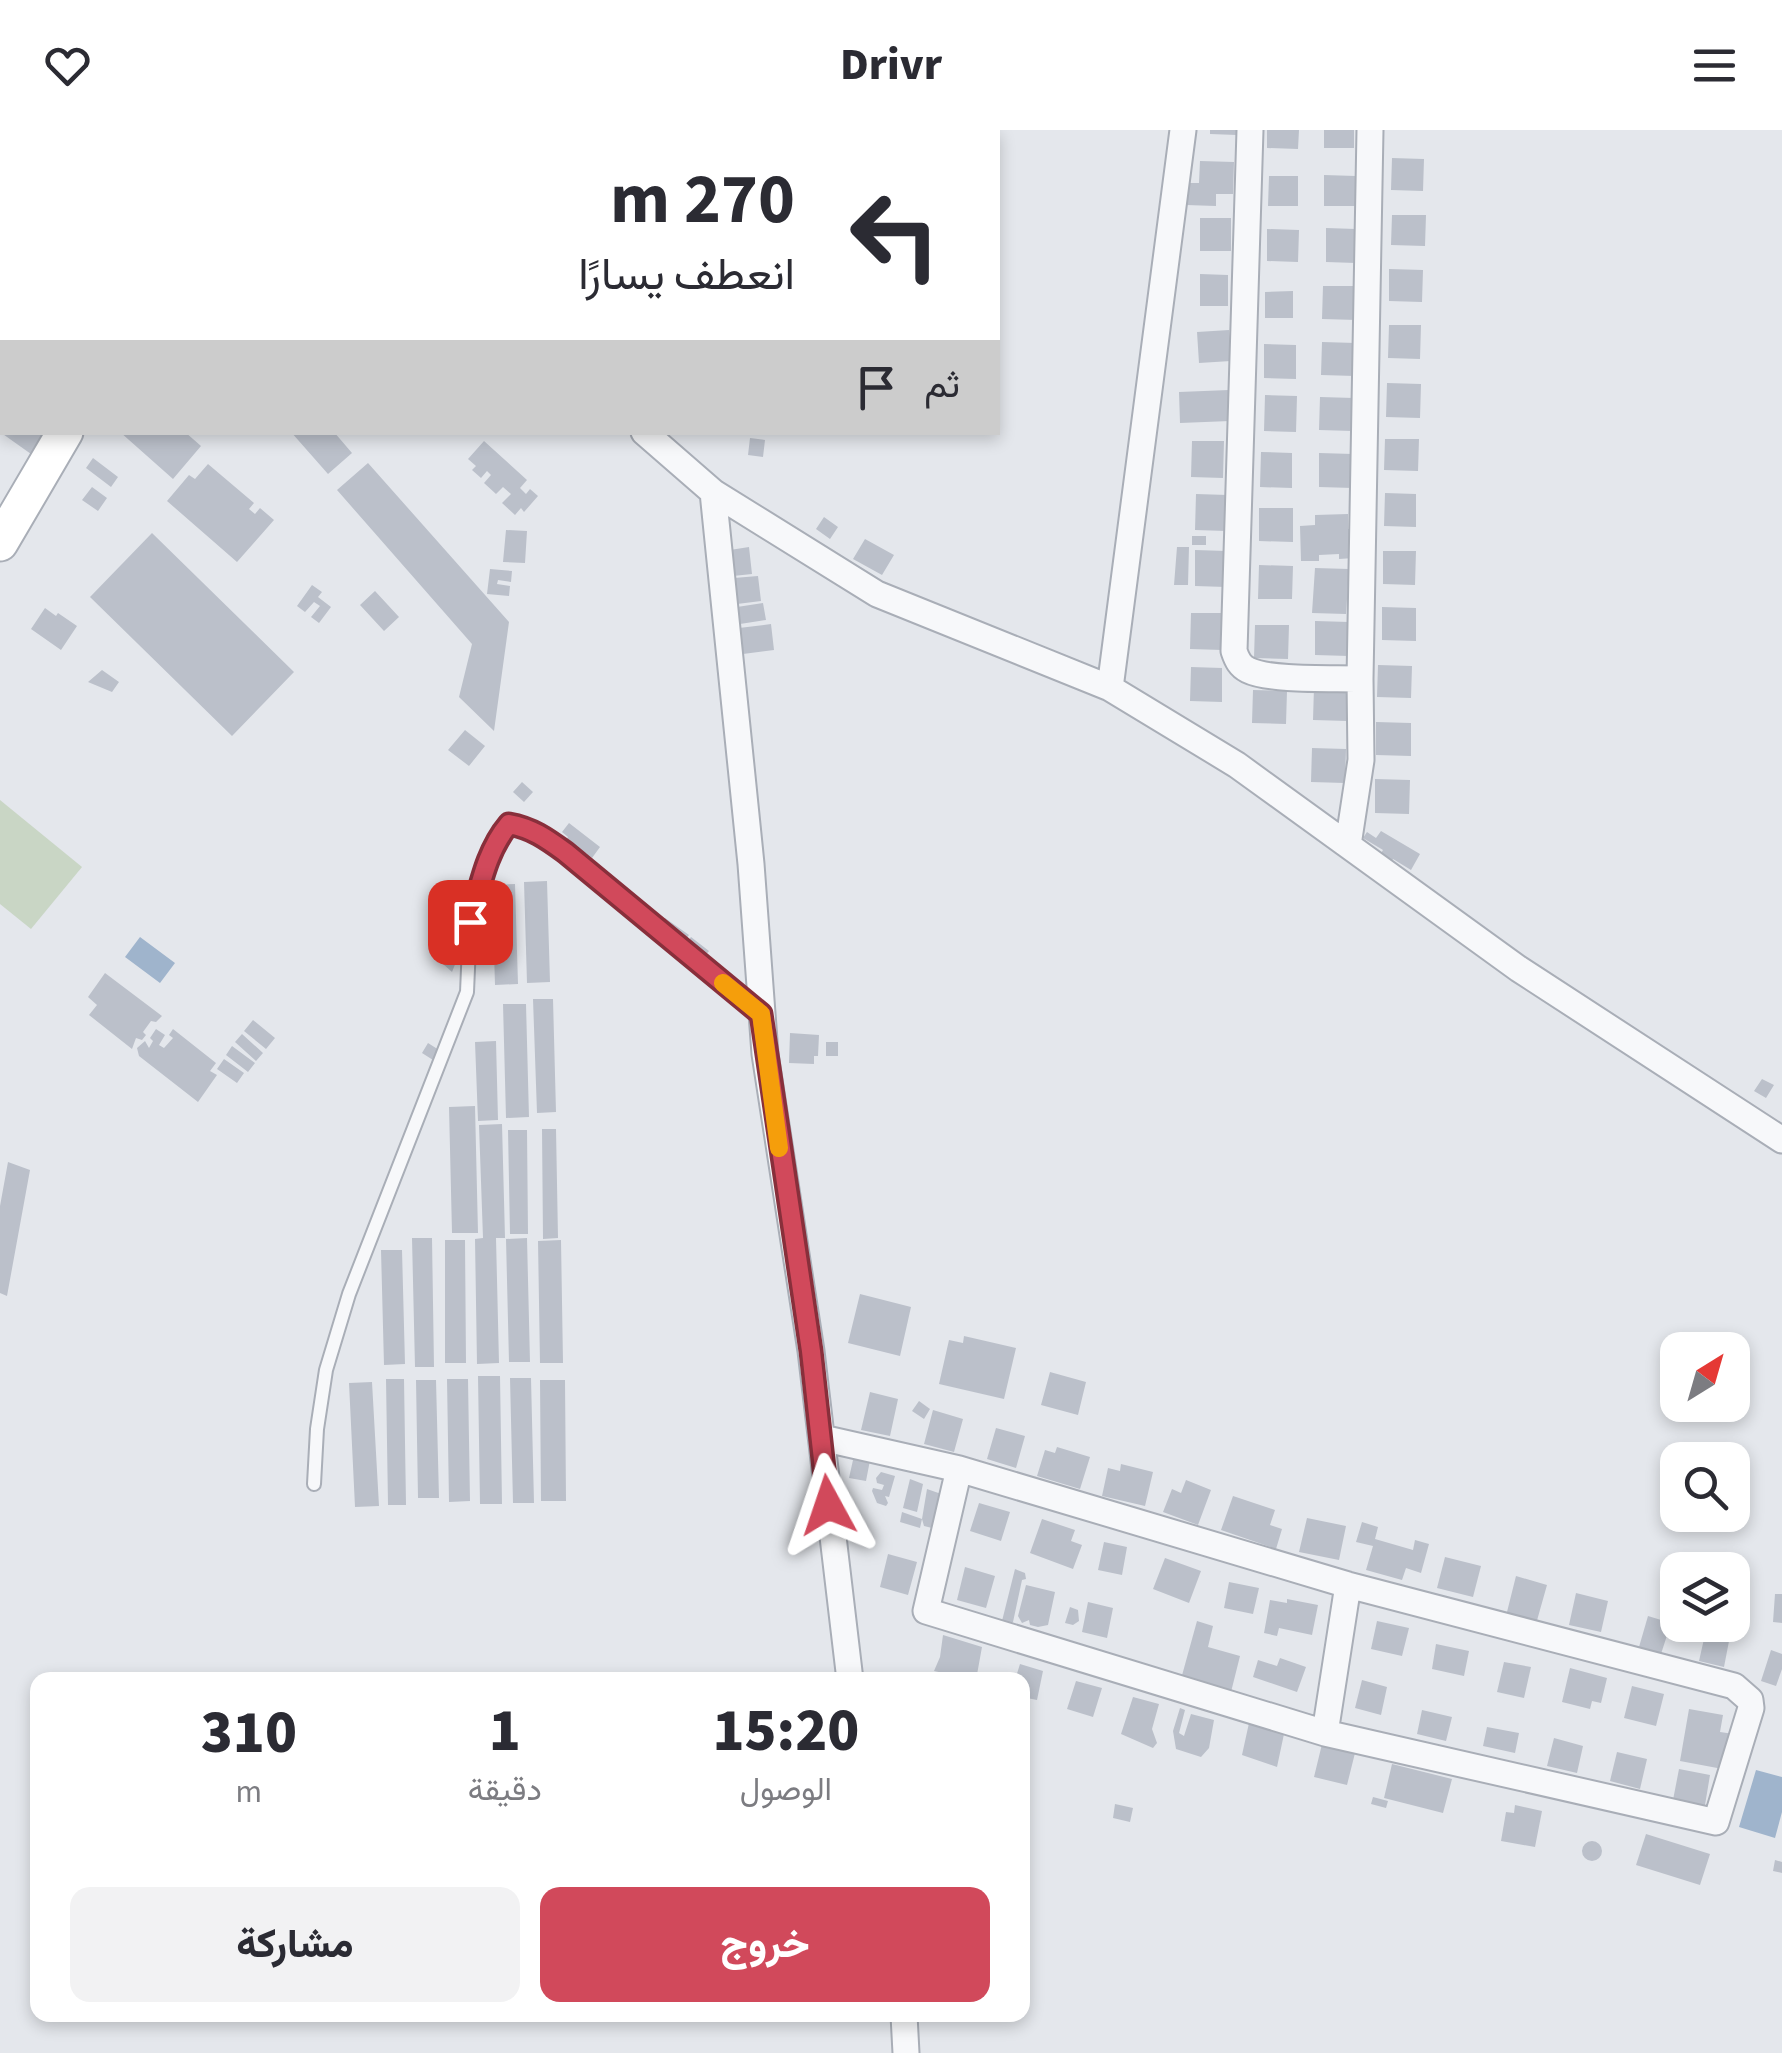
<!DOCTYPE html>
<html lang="ar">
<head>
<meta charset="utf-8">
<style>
	:root { --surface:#fff; --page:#f2f2f3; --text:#2b2b33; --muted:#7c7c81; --accent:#d1495b }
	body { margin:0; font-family:"Source Sans 3",Vazirmatn,sans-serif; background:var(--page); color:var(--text); direction:rtl; height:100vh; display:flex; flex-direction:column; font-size:38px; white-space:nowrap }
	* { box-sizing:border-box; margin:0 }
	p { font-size:32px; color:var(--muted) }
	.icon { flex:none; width:55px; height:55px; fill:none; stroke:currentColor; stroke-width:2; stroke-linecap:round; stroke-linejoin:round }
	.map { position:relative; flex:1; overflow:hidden; direction:ltr }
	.panel { position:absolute; left:30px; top:1542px; width:1000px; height:350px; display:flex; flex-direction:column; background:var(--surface); border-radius:20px; box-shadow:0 5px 15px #0003; direction:rtl }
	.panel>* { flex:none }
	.hud { position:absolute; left:0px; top:0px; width:1000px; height:305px; box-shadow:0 5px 15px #0003; direction:rtl; background:#fff; color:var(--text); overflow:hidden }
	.needle { width:65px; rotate:37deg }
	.tools { position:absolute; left:1660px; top:1202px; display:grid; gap:20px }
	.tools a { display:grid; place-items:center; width:90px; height:90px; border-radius:20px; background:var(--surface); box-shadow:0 5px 15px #0003; font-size:50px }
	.pin { position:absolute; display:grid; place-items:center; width:85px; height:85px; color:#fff; margin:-42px; border-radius:20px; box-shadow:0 5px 15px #0006 }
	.me { position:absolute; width:110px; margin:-55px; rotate:355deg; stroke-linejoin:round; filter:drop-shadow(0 0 8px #0008) }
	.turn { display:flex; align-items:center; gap:35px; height:210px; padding:0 40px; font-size:45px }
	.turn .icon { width:130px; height:130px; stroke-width:2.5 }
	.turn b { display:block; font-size:70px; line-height:85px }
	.then { display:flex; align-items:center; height:95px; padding:0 40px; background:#0003; gap:20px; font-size:38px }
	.eta { display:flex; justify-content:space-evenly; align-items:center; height:170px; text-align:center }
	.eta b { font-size:60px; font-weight:800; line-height:70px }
	.cta { display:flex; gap:20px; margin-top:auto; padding:20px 40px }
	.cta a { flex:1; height:115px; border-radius:20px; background:var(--accent); color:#fff; font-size:40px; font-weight:800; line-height:115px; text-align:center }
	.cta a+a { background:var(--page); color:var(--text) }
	header { display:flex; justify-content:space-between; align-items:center; height:130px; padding:0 40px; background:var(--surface); font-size:45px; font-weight:800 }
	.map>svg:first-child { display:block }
</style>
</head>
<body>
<header><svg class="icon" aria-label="menu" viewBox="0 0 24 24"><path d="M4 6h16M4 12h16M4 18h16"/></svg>Drivr<svg class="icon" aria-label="heart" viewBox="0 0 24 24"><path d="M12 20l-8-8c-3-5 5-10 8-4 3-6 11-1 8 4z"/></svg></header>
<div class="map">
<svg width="1782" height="1923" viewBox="0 0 1782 1923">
	<rect width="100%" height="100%" fill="#e4e7ec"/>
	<path fill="#c9d6c5" d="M0,670L82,737L31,799L0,774Z"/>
	<path fill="#9fb4cc" d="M140,807L175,833L160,853L125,827Z
		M1756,1640L1782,1647V1682L1775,1708L1739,1697Z"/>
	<path fill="#bbc0ca" d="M1210,0H1237V5L1210,4Z
		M1267,0H1299L1298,19L1267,18Z
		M1324,0H1354V18H1324Z
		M1392,28L1424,29L1423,61L1391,60Z
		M1200,31L1234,32L1233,64H1216V76L1186,75V53H1199Z
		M1324,45L1356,46L1355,76H1324Z
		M1269,46H1298V76H1268Z
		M1392,85H1426L1425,116L1391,115Z
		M1200,88H1231V121H1200Z
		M1326,98L1356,99V133L1326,132Z
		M1267,99L1299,100L1298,132L1267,131Z
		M1389,139L1423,140L1422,172L1389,171Z
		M1200,144L1228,145V176H1200Z
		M1323,156H1357V190L1322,189Z
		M1293,161V188H1265V162Z
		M1389,195H1421L1420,229L1388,228Z
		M1229,200L1231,231L1199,233L1197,202Z
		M1322,212L1356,213L1355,246L1321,245Z
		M1264,214L1296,215V249L1264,248Z
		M1387,253L1421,254L1420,288L1386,287Z
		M1229,260L1230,291L1180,293L1179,262Z
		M1265,265L1297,266L1296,302L1264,301Z
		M1320,267L1354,268L1353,301L1319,300Z
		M0,302H45L31,324Z
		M120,302H185L201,316L173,349Z
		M291,302H334L352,323L328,344Z
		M750,308L765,310L763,327L748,325Z
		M1385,309H1419L1418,341L1384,340Z
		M484,311L527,350L520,358L526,364L530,359L538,366L524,382L521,378L515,385L502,373L511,364L503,357L496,364L484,353L491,345L487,341L481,348L472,340L476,336L468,329Z
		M1192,311H1224L1223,348L1191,347Z
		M1261,322L1292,323V358L1260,357Z
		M1319,323L1353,324V358L1319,357Z
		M93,328L118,347L111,357L86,338Z
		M368,333L509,492L494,601L459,567L472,514L337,360Z
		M208,334L254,373L249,379L255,384L260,378L274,390L237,432L167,371L189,345L195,349Z
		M92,357L107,368L98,381L82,370Z
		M1385,363L1416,364V397L1384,396Z
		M1196,364L1228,365L1227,401L1195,400Z
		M1259,378H1293V412L1259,411Z
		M1348,384V399H1352L1354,428L1339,429V424L1319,425V431H1301L1300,396L1315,395V385Z
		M824,387L838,397L830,409L816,399Z
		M506,400L527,401L525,433L503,432Z
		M152,403L294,542L232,606L90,467Z
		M1192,406H1206V415H1192Z
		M865,409L894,425L882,445L853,429Z
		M749,417L752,444L733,446L730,420Z
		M1177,417H1189L1188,455H1174Z
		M1195,420L1227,421L1226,457L1195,456Z
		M1383,421H1416L1415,455L1383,454Z
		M1259,435L1293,436L1292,469H1258Z
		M1315,438L1349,439L1346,484L1312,483Z
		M490,439L512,441L511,452L498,450L497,454L510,456L509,466L487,464Z
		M758,446L761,471L737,474L734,448Z
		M312,455L322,462L318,467L331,477L319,493L311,487L320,476L314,472L305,482L297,476Z
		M375,461L399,487L384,501L360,475Z
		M763,473L766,490L740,494L737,477Z
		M1382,477L1416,478V511L1382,510Z
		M45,478L56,486L58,483L77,496L61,520L31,499Z
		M1191,483H1222V520L1190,519Z
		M1315,491L1349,492V526L1315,525Z
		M771,494L774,520L743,524L739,498Z
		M1255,495H1289L1288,529L1254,528Z
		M1378,535L1412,536L1411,568L1377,567Z
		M1191,537L1222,538V572L1190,571Z
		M102,540L119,552L112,562L88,552Z
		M1314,557L1348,558V591L1313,590Z
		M1253,560L1287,561L1286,594L1252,593Z
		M1376,592L1411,593V626L1376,625Z
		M465,600L485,616L469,636L448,620Z
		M1312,618L1346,619L1345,653L1311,652Z
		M1375,649L1410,650L1409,684L1375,683Z
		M522,652L533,662L524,672L513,662Z
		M569,693L600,717L592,728L586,723L584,726L565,712L568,707L562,702Z
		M1381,701L1420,724L1411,740L1393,729L1390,734L1378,728L1383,720L1363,708L1367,702L1376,708Z
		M547,751L550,852L527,853L524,752Z
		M515,754L518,854L495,855L492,755Z
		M665,788L689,805L681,816L657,798Z
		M691,807L709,821L701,831L683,817Z
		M440,817L456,832L452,842L434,826Z
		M105,843L162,886L156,892L151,891L143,902L146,905L142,910L136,908L132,919L89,885L97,875L88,867Z
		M533,869H553L556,982L537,983Z
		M503,874H526L529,987L506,988Z
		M253,890L275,908L266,919L244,901Z
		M156,899L165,905L159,915L164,918L173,908L169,905L173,899L216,933L210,941L217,945L198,972L139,926L137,918L145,911L149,918L153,911L150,908Z
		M790,903L819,905L818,926H814V934L789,933Z
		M242,904L263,923L256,931L235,912Z
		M496,911L498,990L478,991L475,912Z
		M826,912H838V926H826Z
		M428,913L439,920L433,930L422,923Z
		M232,916L255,933L248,942L226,925Z
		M224,929L244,943L237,953L217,939Z
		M1762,949L1774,955L1766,968L1754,961Z
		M475,976L478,1103H452L449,977Z
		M502,994L505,1108H496L499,1233L477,1234L475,1109L483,1108L479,995Z
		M542,999H556L558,1108L543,1109Z
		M508,1000H527L528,1104H510Z
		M8,1032L30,1040L7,1166L0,1163V1076Z
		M412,1108H432L434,1237H415Z
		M527,1108L530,1232H509L506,1109Z
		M445,1110H465L466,1233H445Z
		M561,1110L563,1233H540L538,1111Z
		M381,1120H402L405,1234L384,1235Z
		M860,1164L911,1177L900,1226L848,1213Z
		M964,1206L1016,1218L1004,1269L939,1254L949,1210L963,1213Z
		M1050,1242L1086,1252L1078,1285L1041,1275Z
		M478,1246H500L502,1374H480Z
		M510,1248H531L534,1373H513Z
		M386,1249H404L406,1375H388Z
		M447,1249H468L470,1371L449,1372Z
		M416,1250H436L439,1368H418Z
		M540,1250H565L566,1371H541Z
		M372,1252L379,1376L355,1377L349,1253Z
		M870,1262L898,1269L890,1306L861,1300Z
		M919,1271L930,1279L924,1289L912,1281Z
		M933,1280L963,1289L954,1322L924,1314Z
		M996,1298L1025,1306L1016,1338L987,1329Z
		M1057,1317L1090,1327L1080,1359L1037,1346L1045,1320L1055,1323Z
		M855,1321L871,1325L866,1351L849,1348Z
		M1121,1334L1153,1342L1145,1376L1102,1366L1108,1338L1120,1341Z
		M881,1342L895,1346L889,1367L885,1366L888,1373L886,1376L877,1373L872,1361L873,1358L882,1360L884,1355L877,1353L876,1348Z
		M910,1349L923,1354L917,1382L903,1378Z
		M1186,1350L1211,1360L1198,1395L1163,1382L1172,1359L1181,1363Z
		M927,1359L947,1366L940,1400L924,1396L922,1389L920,1398L900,1392L902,1382L922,1389Z
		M1233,1366L1275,1380L1270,1395L1282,1399L1276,1419L1221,1400Z
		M979,1373L1010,1382L1001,1411L970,1401Z
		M1307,1388L1346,1396L1339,1430L1299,1422Z
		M1042,1389L1075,1400L1071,1411L1082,1415L1073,1439L1030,1423Z
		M1362,1392L1378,1397L1375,1409L1413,1420L1415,1410L1429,1414L1421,1443L1406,1438L1402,1450L1366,1440L1373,1416L1356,1412Z
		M1104,1412L1127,1417L1122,1445L1098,1440Z
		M888,1424L917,1432L908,1465L880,1457Z
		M1445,1427L1481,1436L1473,1467L1437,1458Z
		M1165,1428L1201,1441L1189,1473L1153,1459Z
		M965,1437L995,1446L986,1478L957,1470Z
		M1015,1439L1025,1443L1026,1449L1022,1450L1013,1492L1010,1494L1002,1491Z
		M1516,1446L1547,1455L1536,1494L1506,1486Z
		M1229,1452L1259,1458L1253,1484L1224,1478Z
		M1026,1455L1055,1462L1048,1495L1038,1497L1030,1495L1029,1490L1022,1493L1018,1486Z
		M1576,1463L1608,1471L1601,1502L1569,1495Z
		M1775,1464H1782V1493L1773,1492Z
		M1287,1469L1318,1475L1312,1505L1279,1498L1277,1506L1264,1503L1270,1470L1287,1473Z
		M1088,1472L1113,1478L1107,1508L1082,1502Z
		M1070,1477L1078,1480L1079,1491L1073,1495L1065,1493Z
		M1648,1486L1671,1493L1661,1524L1639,1517Z
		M1197,1491L1213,1496L1208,1517L1240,1526L1231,1562L1181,1549Z
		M1377,1491L1409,1498L1402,1526L1371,1519Z
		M1706,1500L1730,1506L1724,1537L1699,1531Z
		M943,1505L982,1517L976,1550L934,1541L940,1527Z
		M1436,1514L1469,1521L1464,1546L1432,1539Z
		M1771,1520L1782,1524V1539L1776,1556L1761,1551Z
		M1280,1528L1306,1537L1297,1562L1253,1547L1258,1530L1277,1536Z
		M1504,1532L1531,1537L1524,1568L1497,1562Z
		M1020,1534L1043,1541L1037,1570L1022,1567V1550H1015Z
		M1570,1538L1607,1548L1601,1573L1592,1571L1590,1579L1562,1572Z
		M1362,1550L1387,1557L1381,1585L1355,1578Z
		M1076,1551L1102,1558L1093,1587L1067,1579Z
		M1632,1556L1664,1564L1656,1596L1624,1588Z
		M1133,1567L1159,1574L1152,1599L1157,1613L1153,1618L1121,1604Z
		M1180,1578L1185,1580L1179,1603L1184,1606L1191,1584L1214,1590L1209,1618L1201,1627L1176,1619L1173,1601Z
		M1689,1579L1723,1585L1720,1602L1734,1604L1728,1640L1680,1631Z
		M1422,1580L1452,1587L1446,1611L1417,1604Z
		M1249,1593L1284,1604L1277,1637L1242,1625Z
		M1487,1597L1519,1603L1515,1623L1483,1616Z
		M1554,1608L1583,1616L1577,1643L1547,1636Z
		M1322,1614L1355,1623L1347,1655L1314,1647Z
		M1617,1622L1647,1629L1640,1659L1610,1651Z
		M1392,1634L1452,1649L1443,1683L1384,1668Z
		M1679,1639L1710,1645L1705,1675L1673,1670Z
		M1373,1667L1388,1671L1386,1678L1371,1674Z
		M1115,1674L1133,1678L1130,1692L1113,1688Z
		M1515,1675L1542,1681L1535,1717L1501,1711L1506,1682L1514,1683Z
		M1646,1704L1710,1724L1700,1755L1636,1735Z
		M1582 1721a10 10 0 1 1 20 0a10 10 0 1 1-20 0Z
		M1775,1730L1782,1732V1743L1773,1741Z"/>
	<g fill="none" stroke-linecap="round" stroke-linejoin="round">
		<defs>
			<path id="lane" d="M314,1354L317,1299L326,1240L349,1164L467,862L470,792L488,730L499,706L509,694L539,703L565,723L760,884"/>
			<path id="street" d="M386,0L388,2
				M1250,0L1234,521C1237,530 1240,536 1248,540C1270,551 1334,548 1360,549L1370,0
				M644,302L713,362L877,464L1110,558L1237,635L1519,839L1782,1010
				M713,362L751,734L765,924L811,1221L850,1550
				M1110,558L1183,0
				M1348,715L1361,630L1360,549
				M822,1308L959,1339L1348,1455L1734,1556L1750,1570L1751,1578L1716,1692L1325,1603L926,1481L959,1339
				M1325,1603L1348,1455
				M904,1885L906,1923"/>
			<path id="secondary" d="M244,2L245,0
				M0,413L65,302"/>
		</defs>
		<use href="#lane" stroke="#a9aeb7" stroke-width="16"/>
		<use href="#street" stroke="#a9aeb7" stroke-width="29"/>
		<use href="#secondary" stroke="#a9aeb7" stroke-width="39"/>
		<use href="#lane" stroke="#f7f8fa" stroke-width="12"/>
		<use href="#street" stroke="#f7f8fa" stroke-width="25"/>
		<use href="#secondary" stroke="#fff" stroke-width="35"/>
	</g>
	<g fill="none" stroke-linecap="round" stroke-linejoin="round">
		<defs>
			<path id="route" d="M470,792C480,758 486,721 509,694C532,698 547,709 565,722L761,884L811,1221L828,1375"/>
		</defs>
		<use href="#route" stroke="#882f3b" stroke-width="25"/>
		<use href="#route" stroke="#d1495b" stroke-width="18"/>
		<path stroke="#f59e0b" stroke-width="18" d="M723,853L761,884L779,1018"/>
	</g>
</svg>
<div class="tools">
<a><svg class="needle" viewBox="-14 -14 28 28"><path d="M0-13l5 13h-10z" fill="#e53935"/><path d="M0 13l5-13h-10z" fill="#7c7c81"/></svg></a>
<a><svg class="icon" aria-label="search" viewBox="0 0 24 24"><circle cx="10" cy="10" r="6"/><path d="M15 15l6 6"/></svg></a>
<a><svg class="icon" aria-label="layers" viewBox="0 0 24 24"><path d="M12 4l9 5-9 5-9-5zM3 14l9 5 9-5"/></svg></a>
</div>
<div class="pin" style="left:470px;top:792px;background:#d93025"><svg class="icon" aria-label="arrive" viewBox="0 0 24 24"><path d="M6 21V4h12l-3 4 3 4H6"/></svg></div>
<svg class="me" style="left:828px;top:1375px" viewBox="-20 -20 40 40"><path d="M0-17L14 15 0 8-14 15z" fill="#d1495b" stroke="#fff" stroke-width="4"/></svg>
<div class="hud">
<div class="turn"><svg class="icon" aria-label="left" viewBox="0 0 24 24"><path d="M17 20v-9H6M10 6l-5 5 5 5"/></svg><div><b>270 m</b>انعطف يسارًا</div></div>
<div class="then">ثم<svg class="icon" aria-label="arrive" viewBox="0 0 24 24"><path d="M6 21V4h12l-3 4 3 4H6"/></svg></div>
</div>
<section class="panel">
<div class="eta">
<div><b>15:20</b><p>الوصول</p></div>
<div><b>1</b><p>دقيقة</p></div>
<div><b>310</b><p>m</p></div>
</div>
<div class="cta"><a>خروج</a><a>مشاركة</a></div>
</section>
</div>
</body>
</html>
